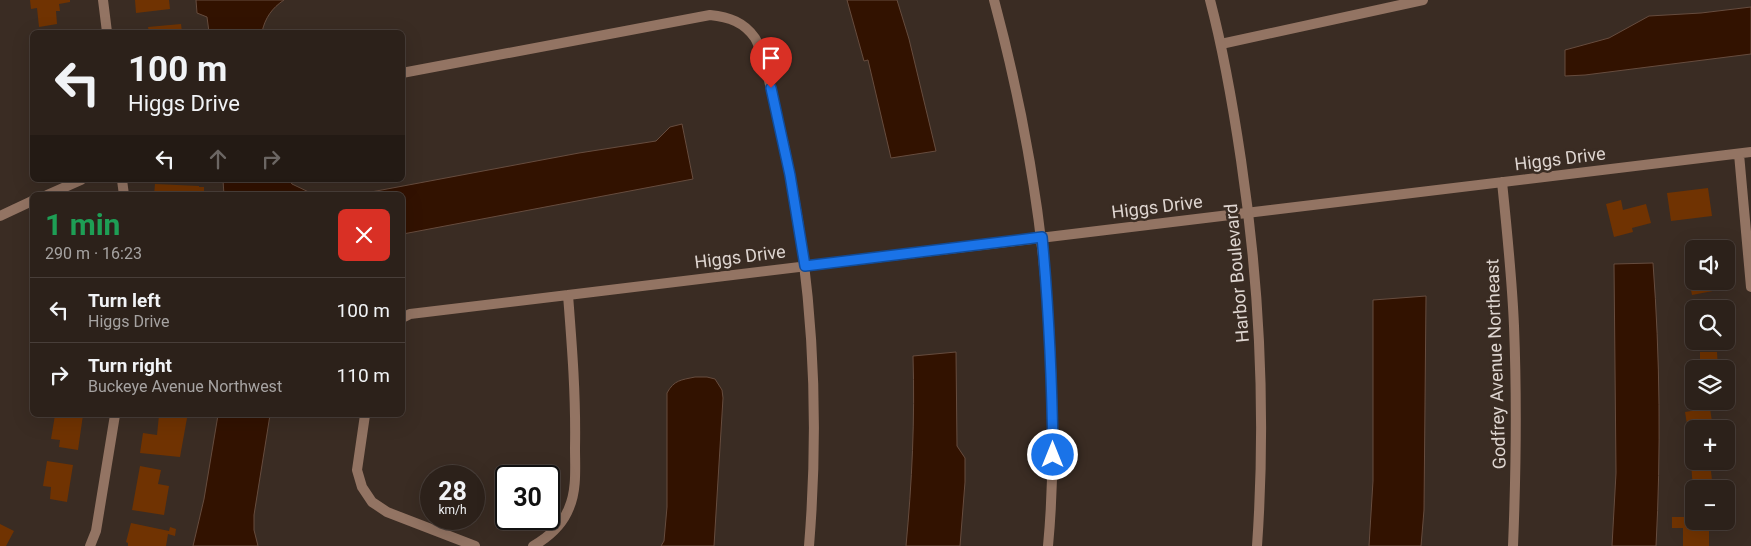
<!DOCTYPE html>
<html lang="en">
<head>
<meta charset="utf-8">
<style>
	:root { --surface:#2c211a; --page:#342923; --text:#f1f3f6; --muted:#a6a3a2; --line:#483e39 }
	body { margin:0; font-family:Roboto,sans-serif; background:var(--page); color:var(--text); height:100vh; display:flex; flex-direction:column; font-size:19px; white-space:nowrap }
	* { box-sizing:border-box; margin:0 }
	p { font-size:16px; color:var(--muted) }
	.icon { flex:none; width:28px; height:28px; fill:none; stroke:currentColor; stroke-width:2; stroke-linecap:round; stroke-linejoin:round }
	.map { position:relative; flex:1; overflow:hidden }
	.drawer { position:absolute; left:30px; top:192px; width:375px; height:225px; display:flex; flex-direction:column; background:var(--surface); border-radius:8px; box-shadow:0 5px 20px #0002,0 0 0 1px var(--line) }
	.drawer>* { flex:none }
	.banner { position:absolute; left:30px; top:30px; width:375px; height:152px; border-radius:8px; box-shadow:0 5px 20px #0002,0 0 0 1px var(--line); background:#2c211a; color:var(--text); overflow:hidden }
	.controls { position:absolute; left:1685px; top:240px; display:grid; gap:10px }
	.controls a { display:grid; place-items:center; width:50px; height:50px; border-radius:8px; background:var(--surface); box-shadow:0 5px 20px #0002,0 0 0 1px var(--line); font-size:25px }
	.speed { position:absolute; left:420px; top:465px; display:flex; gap:10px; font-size:25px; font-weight:700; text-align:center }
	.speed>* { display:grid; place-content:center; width:65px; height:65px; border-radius:50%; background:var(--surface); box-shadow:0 5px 20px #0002,0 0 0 1px var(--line); line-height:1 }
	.speed small { font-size:12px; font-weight:400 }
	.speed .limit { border:2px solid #111; border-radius:8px; background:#fff; color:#111 }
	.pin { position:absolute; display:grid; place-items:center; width:42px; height:42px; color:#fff; margin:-51px -21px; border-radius:50% 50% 50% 0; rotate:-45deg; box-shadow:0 0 5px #0007 }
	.pin .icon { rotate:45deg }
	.me { position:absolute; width:55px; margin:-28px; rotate:0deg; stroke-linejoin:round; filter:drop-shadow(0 0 4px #0008) }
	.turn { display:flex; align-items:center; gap:18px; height:105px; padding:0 15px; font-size:22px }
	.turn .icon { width:65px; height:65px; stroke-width:2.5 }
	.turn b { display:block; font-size:35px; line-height:42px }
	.lanes { display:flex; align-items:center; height:48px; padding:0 15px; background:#0003; justify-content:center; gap:25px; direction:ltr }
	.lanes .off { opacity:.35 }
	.round { display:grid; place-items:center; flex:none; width:52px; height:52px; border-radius:8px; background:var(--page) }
	.headline { display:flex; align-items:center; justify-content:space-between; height:85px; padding:0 15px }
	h1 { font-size:30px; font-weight:700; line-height:38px; color:#1e9e55 }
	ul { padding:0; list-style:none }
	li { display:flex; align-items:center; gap:15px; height:65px; padding:0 15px; border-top:1px solid var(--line) }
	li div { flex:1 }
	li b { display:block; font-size:19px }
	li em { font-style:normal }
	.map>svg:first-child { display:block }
</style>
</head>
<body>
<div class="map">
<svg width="1751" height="546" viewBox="0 0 1751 546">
	<rect width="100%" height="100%" fill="#3a2c23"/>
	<path fill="#321200" stroke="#664c3e" d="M196,0H284C272,8 265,18 262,32H209L207,17L197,13Z
		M847,0H897L909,39L936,151L891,158L868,60L864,61Z
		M1751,7V54L1585,75L1565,76V50L1609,38L1649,16L1701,13Z
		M682,124L693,179L403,234L402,195H355L579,153L656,141L670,127Z
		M223,180H289L292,184L315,195H224Z
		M1653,263C1660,357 1661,452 1656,546H1612L1616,473L1614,264Z
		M1426,296L1424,510L1421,546H1369L1373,481V300Z
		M956,352L957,446L965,458V482L960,546H906C912,482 915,419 913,356Z
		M695,377H707L715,379L722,390L723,398L714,546H661L664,541L667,507V393C674,380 681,380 695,377Z
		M218,415H270L254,515V530L258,546H193L204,499Z"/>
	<path fill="#703302" d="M30,0H70V2L59,4L60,11H56L57,24L39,27L37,8L31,9Z
		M135,0H169L170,9L136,13Z
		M181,24L182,32H149L148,27Z
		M155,184L199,186V187H204V195H154Z
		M1708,188L1712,216L1671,221L1667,193Z
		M1621,200L1623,210L1646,204L1651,223L1632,228L1633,232L1614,237L1606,204Z
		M1694,259V281H1716L1718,290L1692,295L1687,271L1693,270L1691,260Z
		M1706,303L1707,309H1694L1693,317L1691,305Z
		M1694,318V330H1687L1686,319Z
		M1700,352H1717L1718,369H1700Z
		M1710,408L1713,429H1694V442H1690L1685,412Z
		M55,415H83L78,450L59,447L60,440L51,439Z
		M159,415L187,418L180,457L140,453L143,433L157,435Z
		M47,461L73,465L67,502L50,499L51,487L43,486Z
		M1710,462L1713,489H1693L1691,463Z
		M140,466L161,470L158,484L169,486L164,515L132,510Z
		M1686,514H1694V521H1709V546H1683V528H1672V517H1686Z
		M131,523L169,531L170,527L176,529L175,536L168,534L166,546H128V543L126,542Z
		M0,524L14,531L6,546H0Z"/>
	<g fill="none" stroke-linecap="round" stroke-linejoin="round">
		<path stroke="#937463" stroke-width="10" d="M103,0L107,32
			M994,0C1031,137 1052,276 1052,418C1053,460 1052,504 1048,546
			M1221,44L1423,0
			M402,73L710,15C729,17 744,22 755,38C758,43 760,50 762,56C768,74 772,92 776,111C811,253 821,400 809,546
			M1739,154L1751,287
			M122,180L124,195
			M1502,182C1507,230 1512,278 1514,326C1517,400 1516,473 1513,546
			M47,195L81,180
			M0,216L32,201
			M568,295L1751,152
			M402,318L410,314L568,295C572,346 576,396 575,448C575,467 577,490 569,508C562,526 549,537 533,546
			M365,415L357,470L362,487L372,502L387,512L475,546
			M90,546L96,531L115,415"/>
		<path stroke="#937463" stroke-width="10" d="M1210,0C1224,53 1233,106 1241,160C1260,288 1266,417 1257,546"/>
	</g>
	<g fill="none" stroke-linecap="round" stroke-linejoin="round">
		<defs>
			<path id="route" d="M771,88L790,175L805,266L1042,237C1049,310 1052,382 1053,455"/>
		</defs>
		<use href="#route" stroke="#114b97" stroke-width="12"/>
		<use href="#route" stroke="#1a73e8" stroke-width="9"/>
	</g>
	<g text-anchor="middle" stroke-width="5" stroke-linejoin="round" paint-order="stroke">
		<g font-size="18" fill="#ded5d0" stroke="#3a2c23">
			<text transform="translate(1560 159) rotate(-7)" y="6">Higgs Drive</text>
			<text transform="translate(1157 207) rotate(-7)" y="6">Higgs Drive</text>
			<text transform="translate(740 257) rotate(-7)" y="6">Higgs Drive</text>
			<text transform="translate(1237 273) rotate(-95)" y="6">Harbor Boulevard</text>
			<text transform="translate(1496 364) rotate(-92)" y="6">Godfrey Avenue Northeast</text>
		</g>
	</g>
</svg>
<div class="controls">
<a><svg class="icon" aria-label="sound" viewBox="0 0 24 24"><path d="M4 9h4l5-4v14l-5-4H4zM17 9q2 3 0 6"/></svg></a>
<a><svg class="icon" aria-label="search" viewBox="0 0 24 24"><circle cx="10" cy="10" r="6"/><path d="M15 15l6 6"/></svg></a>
<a><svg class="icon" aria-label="layers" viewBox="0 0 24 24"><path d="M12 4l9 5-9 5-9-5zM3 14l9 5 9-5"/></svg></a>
<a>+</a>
<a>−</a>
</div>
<div class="speed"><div>28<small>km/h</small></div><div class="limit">30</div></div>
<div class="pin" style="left:771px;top:88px;background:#d93025"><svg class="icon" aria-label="arrive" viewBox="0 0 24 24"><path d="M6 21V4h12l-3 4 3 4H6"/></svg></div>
<svg class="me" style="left:1053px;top:455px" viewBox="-20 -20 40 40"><circle r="17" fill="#1a73e8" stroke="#fff" stroke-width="3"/><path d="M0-11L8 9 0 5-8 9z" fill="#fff"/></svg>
<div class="banner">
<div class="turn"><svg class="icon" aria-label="left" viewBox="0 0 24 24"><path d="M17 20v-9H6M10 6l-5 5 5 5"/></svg><div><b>100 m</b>Higgs Drive</div></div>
<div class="lanes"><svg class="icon" aria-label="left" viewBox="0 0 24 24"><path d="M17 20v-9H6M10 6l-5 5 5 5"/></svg><svg class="icon off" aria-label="ahead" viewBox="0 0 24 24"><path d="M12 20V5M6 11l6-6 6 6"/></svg><svg class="icon off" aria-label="right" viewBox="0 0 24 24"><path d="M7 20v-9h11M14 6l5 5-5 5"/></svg></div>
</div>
<section class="drawer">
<div class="headline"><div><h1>1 min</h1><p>290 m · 16:23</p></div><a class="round" style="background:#d93025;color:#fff"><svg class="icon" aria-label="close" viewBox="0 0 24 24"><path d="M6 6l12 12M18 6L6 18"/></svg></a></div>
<ul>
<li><svg class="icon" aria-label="left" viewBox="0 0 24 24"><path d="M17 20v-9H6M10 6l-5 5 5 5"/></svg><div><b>Turn left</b><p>Higgs Drive</p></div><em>100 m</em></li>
<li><svg class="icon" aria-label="right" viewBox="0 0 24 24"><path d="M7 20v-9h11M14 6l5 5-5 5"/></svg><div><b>Turn right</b><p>Buckeye Avenue Northwest</p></div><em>110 m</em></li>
</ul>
</section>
</div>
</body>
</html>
